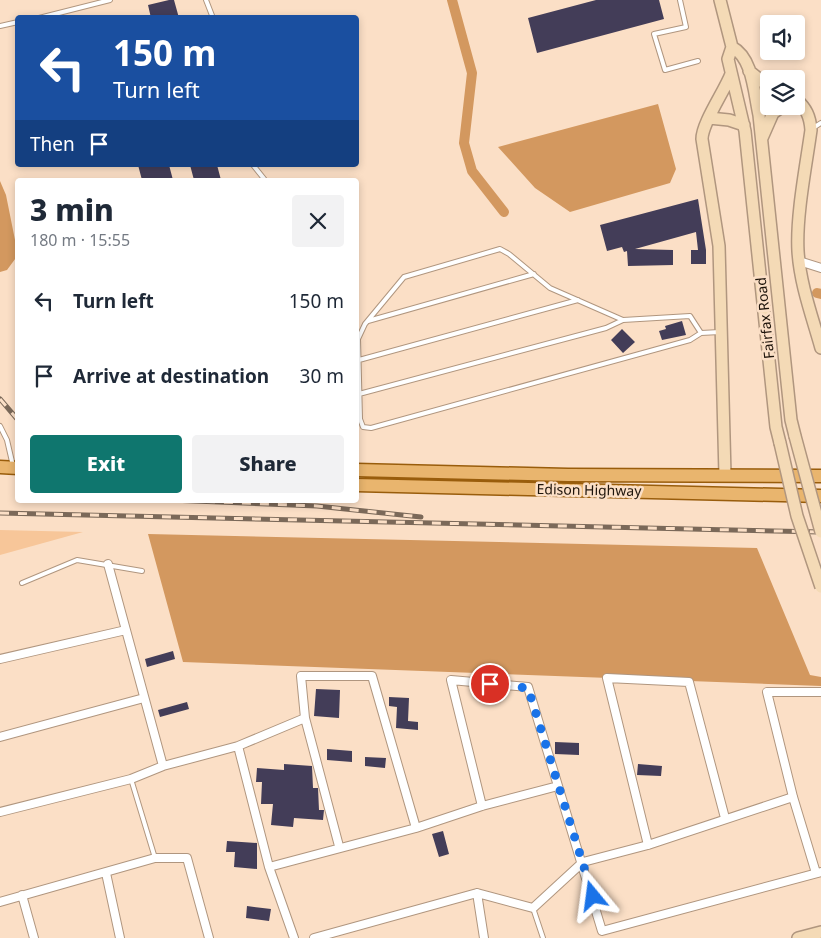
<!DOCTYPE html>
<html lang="en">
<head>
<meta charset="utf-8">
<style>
	:root { --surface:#fff; --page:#f2f2f3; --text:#1f2937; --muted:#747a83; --accent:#0f766e }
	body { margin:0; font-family:"Noto Sans",sans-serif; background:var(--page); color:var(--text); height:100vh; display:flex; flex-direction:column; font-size:19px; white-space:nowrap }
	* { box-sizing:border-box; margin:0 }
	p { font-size:16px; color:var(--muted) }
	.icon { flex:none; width:28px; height:28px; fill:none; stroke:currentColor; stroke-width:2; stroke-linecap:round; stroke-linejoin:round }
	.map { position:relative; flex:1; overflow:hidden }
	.panel { position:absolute; left:15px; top:178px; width:344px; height:325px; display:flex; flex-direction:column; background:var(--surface); border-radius:5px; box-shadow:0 2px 8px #0003 }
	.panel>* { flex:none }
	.banner { position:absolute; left:15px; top:15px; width:344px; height:152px; border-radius:5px; box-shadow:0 2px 8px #0003; background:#1a4fa0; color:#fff; overflow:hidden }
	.tools { position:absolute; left:760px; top:15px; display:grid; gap:10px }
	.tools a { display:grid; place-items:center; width:45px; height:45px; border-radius:5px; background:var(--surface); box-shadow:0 2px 8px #0003; font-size:25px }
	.pin { position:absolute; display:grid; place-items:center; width:42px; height:42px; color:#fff; margin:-21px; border:2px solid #fff; border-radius:50%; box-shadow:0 1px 5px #0007 }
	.me { position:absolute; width:55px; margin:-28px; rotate:344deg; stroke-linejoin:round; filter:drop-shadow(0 0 4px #0008) }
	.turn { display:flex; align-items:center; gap:18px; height:105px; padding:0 15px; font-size:22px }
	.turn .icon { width:65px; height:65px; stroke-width:2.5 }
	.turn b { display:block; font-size:35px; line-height:42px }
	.then { display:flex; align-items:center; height:48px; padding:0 15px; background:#0003; gap:10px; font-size:19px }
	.round { display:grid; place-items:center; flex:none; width:52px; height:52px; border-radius:5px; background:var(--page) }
	.summary { display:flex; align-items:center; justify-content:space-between; height:85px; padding:0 15px }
	h1 { font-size:30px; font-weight:800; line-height:38px }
	.primary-button { display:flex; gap:10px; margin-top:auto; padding:10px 15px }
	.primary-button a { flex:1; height:58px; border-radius:5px; background:var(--accent); color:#fff; font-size:20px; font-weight:800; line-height:58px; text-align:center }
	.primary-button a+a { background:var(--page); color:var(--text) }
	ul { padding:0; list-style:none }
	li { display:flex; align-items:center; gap:15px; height:75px; padding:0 15px }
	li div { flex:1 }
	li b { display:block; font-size:19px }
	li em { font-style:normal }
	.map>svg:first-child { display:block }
</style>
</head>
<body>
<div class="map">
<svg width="821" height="938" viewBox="0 0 821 938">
	<rect width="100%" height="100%" fill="#fbdfc6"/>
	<path fill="#f7c699" d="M0,530L83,532L0,555Z"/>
	<path fill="#d3985f" d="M658,104L676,169L670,183L570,212L535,188L498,147Z
		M0,181L6,195L18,255L7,270L0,272Z
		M148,534L757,548L810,675L821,677V686L183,662Z"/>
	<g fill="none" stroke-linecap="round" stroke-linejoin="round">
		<path stroke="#d3985f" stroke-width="10" d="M452,0L472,73L464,143L472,171L504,212
			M817,293L821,294"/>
	</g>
	<path fill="#433d58" d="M169,0H174L179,18H151L148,5Z
		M596,0H659L664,19L537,53L528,18Z
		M138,165H169L173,180H142Z
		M190,165H217L221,180H194Z
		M698,199L706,250V264H691V250H698L696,232L635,249L673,250V265L628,266L627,251L624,252L622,247L607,251L600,225Z
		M682,321L686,335L662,340L659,331L666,329L665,326Z
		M622,329L635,342L623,353L611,340Z
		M173,651L175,659L147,667L145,659Z
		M316,689L340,690L339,718L314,716Z
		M389,697L409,698L408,721L418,722V730L396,728L397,707L389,706Z
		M187,702L189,709L160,717L158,710Z
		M555,742L579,743V755L555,754Z
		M327,749L352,751V762L327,760Z
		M365,757L386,758L385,768L365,766Z
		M284,764L312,766L313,788H318L319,810H324L323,820L294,818L293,827L271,825L273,804H261L262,782H256L257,768L284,770Z
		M638,764L662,766L661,776L637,775Z
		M443,831L449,854L439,857L432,834Z
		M227,841L257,843V869L234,867L235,852H226Z
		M247,906L271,909L269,921L246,918Z"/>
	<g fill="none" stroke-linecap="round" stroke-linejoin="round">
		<defs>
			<path id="lane" d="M206,0L213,18
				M680,0L686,27L654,34L665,70L698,61
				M39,18L110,0
				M0,26L18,22
				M813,128L821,123
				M253,165L265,180
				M368,321L534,274
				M701,333L690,316L623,320L550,288L509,254L500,249L404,277L365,324L358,339L360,419L363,427L371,428L690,340L701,333L720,332
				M359,360L578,300
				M359,394L606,328L623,320
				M0,426L7,440L13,466
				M22,583L77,560L142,571
				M131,779L155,858
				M533,908L543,938"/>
			<path id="street" d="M799,261L821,268
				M0,659L126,630
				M0,737L144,698
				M163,766L238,746
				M482,806L451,680L528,687L602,931L821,872
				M0,812L131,779L163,766L108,564
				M648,845L607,678L689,682L725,818
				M339,846L305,718L301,676H372L416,828
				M269,867L416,828L482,806L558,786
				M106,873L120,938
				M816,873L793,797L767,692H821
				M477,893L484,938
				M22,895L34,938
				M0,902L155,858H187L209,938
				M294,938L269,867L238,746L305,718
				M314,938L477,893L533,908L583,862L648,845L793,797"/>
			<path id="secondary" d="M720,0L732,47L728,59L745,131L776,427L780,443
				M732,47C753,58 754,93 759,115L791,420L795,436
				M749,71L769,87
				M796,99C806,108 810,116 811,130C806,166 796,216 798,251C800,284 812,316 821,348
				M709,118L729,120L744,125
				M762,138L773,113L783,106
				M725,475L719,246L702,139C702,123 724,92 731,74
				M798,938L821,932"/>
			<path id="primary" d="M0,467L18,468
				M356,470L568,475L821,476
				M356,485L821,496"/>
		</defs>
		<use href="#lane" stroke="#b0967f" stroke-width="6"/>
		<use href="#street" stroke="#b0967f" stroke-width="10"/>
		<use href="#secondary" stroke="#b0967f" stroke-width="14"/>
		<use href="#primary" stroke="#995d0c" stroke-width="15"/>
		<use href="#lane" stroke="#fff" stroke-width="4"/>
		<use href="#street" stroke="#fff" stroke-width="8"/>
		<use href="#secondary" stroke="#f4dab6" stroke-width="11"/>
		<use href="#primary" stroke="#e9b56e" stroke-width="12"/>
		<defs>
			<path id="rail" d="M0,399L18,420
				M170,500L317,506L421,517
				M0,513L821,532"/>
		</defs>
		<use href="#rail" stroke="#7b6959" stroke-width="5"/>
		<use href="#rail" stroke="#fbdfc6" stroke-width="3" stroke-dasharray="9" stroke-linecap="butt"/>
		<defs>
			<path id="secondary-bridge" d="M795,436L821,532
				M780,443L797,516L821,587"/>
		</defs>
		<use href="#secondary-bridge" stroke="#b0967f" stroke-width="14" stroke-linecap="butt"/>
		<use href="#secondary-bridge" stroke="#f4dab6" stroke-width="11"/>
	</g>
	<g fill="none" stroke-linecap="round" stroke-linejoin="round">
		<path stroke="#1a73e8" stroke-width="9" stroke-dasharray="0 16.2" d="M490,684L528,688L593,896"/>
	</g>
	<g text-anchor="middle" stroke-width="5" stroke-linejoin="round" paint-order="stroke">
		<g font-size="14" fill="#1e140b" stroke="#fbdfc6">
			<text transform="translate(765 318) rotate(-96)" y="5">Fairfax Road</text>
			<text transform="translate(589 490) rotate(1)" y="5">Edison Highway</text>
		</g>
	</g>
</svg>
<div class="tools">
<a><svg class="icon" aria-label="sound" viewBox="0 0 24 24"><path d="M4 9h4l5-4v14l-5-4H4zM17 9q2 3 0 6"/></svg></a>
<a><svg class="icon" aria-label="layers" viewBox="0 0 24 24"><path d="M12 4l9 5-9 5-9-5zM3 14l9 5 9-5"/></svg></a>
</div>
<div class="pin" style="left:490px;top:684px;background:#d93025"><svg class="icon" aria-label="arrive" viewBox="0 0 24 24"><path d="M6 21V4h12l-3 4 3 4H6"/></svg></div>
<svg class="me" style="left:593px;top:896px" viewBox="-20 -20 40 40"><path d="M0-17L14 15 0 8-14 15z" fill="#1a73e8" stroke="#fff" stroke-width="4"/></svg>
<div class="banner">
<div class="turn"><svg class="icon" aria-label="left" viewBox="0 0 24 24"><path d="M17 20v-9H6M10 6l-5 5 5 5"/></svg><div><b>150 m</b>Turn left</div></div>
<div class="then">Then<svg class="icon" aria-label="arrive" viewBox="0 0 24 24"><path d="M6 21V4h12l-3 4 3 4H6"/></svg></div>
</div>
<section class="panel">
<div class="summary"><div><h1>3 min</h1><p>180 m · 15:55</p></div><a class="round"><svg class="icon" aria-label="close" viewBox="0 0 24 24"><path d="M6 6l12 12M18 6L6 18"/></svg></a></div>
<ul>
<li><svg class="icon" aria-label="left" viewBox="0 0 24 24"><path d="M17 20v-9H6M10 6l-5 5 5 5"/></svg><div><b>Turn left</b></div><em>150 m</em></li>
<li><svg class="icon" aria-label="arrive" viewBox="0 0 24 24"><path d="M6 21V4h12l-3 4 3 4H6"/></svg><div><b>Arrive at destination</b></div><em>30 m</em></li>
</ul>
<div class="primary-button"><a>Exit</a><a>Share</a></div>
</section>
</div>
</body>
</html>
